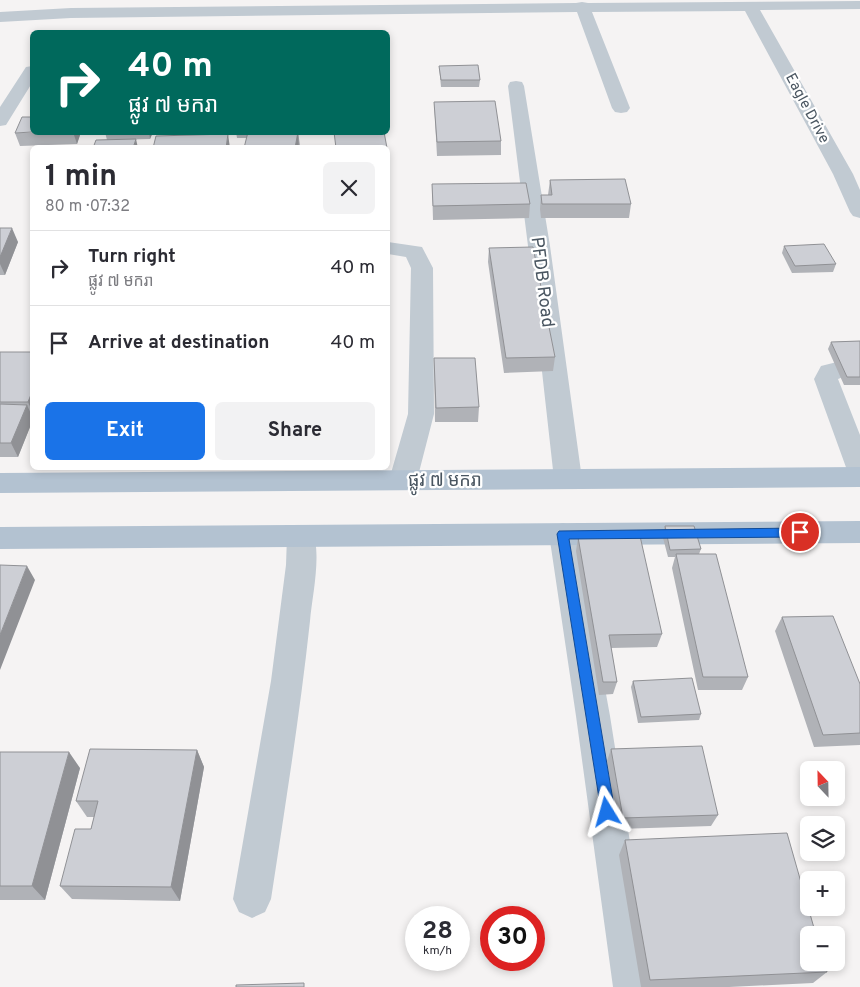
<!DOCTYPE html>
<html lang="en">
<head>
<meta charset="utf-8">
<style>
	:root { --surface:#fff; --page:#f2f2f3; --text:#2b2b33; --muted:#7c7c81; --line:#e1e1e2; --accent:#1a73e8 }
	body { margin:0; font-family:Overpass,"Noto Sans Khmer",sans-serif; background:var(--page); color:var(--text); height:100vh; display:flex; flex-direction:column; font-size:19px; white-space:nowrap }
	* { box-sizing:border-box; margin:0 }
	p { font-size:16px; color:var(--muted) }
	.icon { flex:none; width:28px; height:28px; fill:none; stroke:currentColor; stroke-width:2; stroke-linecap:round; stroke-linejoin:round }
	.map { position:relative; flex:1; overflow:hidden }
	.drawer { position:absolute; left:30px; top:145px; width:360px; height:325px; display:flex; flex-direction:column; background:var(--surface); border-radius:8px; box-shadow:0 2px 8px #0003 }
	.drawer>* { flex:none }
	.guide { position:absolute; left:30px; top:30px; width:360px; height:105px; border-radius:8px; box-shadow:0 2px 8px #0003; background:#00695c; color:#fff; overflow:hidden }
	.needle { width:32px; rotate:338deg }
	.buttons { position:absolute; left:800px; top:761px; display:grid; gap:10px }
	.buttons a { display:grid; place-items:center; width:45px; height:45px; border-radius:8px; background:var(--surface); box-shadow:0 2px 8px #0003; font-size:25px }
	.speed { position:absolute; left:405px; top:906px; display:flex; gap:10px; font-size:25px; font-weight:700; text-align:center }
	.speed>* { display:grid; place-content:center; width:65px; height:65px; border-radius:50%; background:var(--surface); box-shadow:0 2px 8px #0003; line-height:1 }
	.speed small { font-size:12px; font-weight:400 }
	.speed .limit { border:8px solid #d22; background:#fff; color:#111 }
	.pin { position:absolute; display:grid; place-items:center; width:42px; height:42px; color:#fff; margin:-21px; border:2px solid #fff; border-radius:50%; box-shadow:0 1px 5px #0007 }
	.me { position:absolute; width:55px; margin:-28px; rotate:352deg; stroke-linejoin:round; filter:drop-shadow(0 0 4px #0008) }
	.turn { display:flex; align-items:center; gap:18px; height:105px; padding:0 15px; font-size:22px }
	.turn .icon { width:65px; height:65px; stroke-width:2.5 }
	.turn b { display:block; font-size:35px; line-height:42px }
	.round { display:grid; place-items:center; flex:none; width:52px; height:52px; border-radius:8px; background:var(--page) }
	.summary { display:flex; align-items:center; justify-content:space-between; height:85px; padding:0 15px }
	h1 { font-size:30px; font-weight:700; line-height:38px }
	.action { display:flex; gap:10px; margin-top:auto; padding:10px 15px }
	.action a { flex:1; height:58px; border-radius:8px; background:var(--accent); color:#fff; font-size:20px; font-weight:700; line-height:58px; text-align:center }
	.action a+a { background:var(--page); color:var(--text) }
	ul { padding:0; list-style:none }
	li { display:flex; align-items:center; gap:15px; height:75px; padding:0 15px; border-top:1px solid var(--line) }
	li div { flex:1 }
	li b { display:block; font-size:19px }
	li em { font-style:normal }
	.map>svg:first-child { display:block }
</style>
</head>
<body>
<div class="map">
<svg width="860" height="987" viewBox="0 0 860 987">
	<rect width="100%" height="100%" fill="#f5f3f3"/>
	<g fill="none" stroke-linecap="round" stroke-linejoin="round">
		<path fill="#c1cad2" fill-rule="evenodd" d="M860,1V9L760,10L853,174L860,190V218L853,216L850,212L833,174L745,11L592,12L630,108L627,112L621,113L615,112L612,108L577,12L71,18L0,22V12L71,8L576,3L582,2L588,3Z
			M32,66V83L6,125L0,126V107L26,67Z
			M516,81L522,82L524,86L550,246L582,479L578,486L568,489L558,486L554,479L528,246L508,86L510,82Z
			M388,242L422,247L433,268L434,414L417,480L413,487L403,490L393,487L389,480L408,414L411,268L406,257L388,254Z
			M837,362L846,364L849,370L846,376L838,379L860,435V480L850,477L847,470L814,379L821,366Z
			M563,523L573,526L577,534L610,716L653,987H613L576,716L549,534L553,526Z
			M301,525L311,528C323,550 312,596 310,621C300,714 285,807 271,899L265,912L252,918L239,912L233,899L271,681L286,565L287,536L291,528Z"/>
		<path fill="#b3c2d1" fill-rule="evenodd" d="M860,467V487L0,493V473Z
			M860,521V543L0,549V527Z"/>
	</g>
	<path fill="#b0b2b7" d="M439,66L480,80L479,87H441Z
		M434,102L501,141V155L437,156Z
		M81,132L77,144L20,146L15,133Z
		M105,132H153L150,139L107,140Z
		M236,132H298L300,145L247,138H237Z
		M550,180L631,204L629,218H541L540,209L541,195H548Z
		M432,184L530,204L529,218L433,220Z
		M0,228L18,242L5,275H0Z
		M784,246L836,264L833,272L792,273L782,253Z
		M489,248L555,357L553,371L504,373L488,262Z
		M860,341V385H844L828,349L831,342Z
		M0,352H32V422L18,457H0Z
		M434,358L479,407L478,422H435Z
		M665,526L701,549L699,554L748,677L742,690H698L672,568L675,557H668L662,534Z
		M578,537L662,634L657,647L611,648L617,682L613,694L599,695L576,551Z
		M782,617L860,684V745L814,747L775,631Z
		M633,681L701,714L699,720L638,723L631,687Z
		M611,749L718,815L711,826L618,829L607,761Z
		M197,750L204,767L180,901L72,899L60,886L91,829L94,817H87L76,801Z
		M0,752L80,768L45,900H0Z
		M625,840L827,972L813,983L729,987H641L619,855Z"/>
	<path fill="#909195" d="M73,132H81L77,144Z
		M149,132H153L150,139Z
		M298,132L299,148H295Z
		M228,134L230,148H226Z
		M136,139L138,148H133Z
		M12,228L18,242L5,275L0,264V257Z
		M32,392V411L28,402Z
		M27,405L32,416V422L18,457L11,443Z
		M27,566L35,580L0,670V635Z
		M197,750L204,767L180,901L171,887Z
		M69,752L80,768L45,900L32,886Z"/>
	<path fill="#cdcfd5" stroke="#909195" d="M478,65L480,80H441L439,66Z
		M495,101L501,141L437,142L434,102Z
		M22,117H32V132L15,133Z
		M248,132H298L295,148H244Z
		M334,132H384L387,148H336Z
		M228,134L226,148H153L156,136Z
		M136,139L133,148H93L96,140Z
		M625,179L631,204H542L541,195H552L550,180Z
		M526,183L530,204L433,206L432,184Z
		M0,228H12L0,257Z
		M824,244L836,264L795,266L784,246Z
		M533,247L555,357L506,358L489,248Z
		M860,341V377H847L831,342Z
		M0,352H32V392L28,402H0Z
		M434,358H475L479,407L436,408Z
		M0,404L27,405L11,443H0Z
		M665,526H694L701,549L670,550Z
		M640,536L662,634L609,635L617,682H603L578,537Z
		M676,554H716L748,677H703Z
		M0,565L27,566L0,635Z
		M833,616L860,684V733L823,735L782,617Z
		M692,678L701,714L641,717L633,681Z
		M702,746L718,815L623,818L611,749Z
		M90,749L197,750L171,887L60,886L75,829H91L98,801H76Z
		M0,752H69L32,886H0Z
		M787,833L816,935H809V962H824L827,972L650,980L625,840Z
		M304,983V987H236V985Z"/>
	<path fill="#1a73e8" stroke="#114b97" d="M800,528L805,529L806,532L805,536L800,537L569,539L615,812L612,817L607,819L602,817L557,534L559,531Z"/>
	<g text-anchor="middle" stroke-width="4.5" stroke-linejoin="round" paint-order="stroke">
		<g font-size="15" fill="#4a5661" stroke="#fff">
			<text transform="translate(808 108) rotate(62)" y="5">Eagle Drive</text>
		</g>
		<g font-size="18" fill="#4a5661" stroke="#fff">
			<text transform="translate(543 282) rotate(83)" y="6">PFDB Road</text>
			<text x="445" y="486">ផ្លូវ ៧ មករា</text>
		</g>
	</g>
</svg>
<div class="buttons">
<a><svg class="needle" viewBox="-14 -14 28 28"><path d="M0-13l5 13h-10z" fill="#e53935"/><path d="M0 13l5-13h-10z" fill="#7c7c81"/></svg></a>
<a><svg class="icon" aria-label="layers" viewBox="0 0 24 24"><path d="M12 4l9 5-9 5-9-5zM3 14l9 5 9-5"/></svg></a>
<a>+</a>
<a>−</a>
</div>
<div class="speed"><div>28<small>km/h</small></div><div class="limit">30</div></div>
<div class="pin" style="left:800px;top:532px;background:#d93025"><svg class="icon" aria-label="arrive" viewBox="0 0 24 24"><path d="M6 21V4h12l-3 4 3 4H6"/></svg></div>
<svg class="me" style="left:607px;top:812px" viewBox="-20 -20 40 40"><path d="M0-17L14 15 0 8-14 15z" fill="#1a73e8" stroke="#fff" stroke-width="4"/></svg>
<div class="guide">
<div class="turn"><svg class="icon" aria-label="right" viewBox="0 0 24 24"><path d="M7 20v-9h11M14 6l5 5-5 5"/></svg><div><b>40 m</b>ផ្លូវ ៧ មករា</div></div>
</div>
<section class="drawer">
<div class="summary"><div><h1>1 min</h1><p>80 m · 07:32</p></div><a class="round"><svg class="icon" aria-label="close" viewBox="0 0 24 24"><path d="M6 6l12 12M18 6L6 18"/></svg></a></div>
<ul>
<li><svg class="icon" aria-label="right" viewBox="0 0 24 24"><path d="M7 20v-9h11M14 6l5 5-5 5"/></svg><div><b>Turn right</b><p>ផ្លូវ ៧ មករា</p></div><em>40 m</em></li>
<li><svg class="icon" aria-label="arrive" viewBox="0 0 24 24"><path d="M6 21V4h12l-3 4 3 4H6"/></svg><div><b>Arrive at destination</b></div><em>40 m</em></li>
</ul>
<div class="action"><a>Exit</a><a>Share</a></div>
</section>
</div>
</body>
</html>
